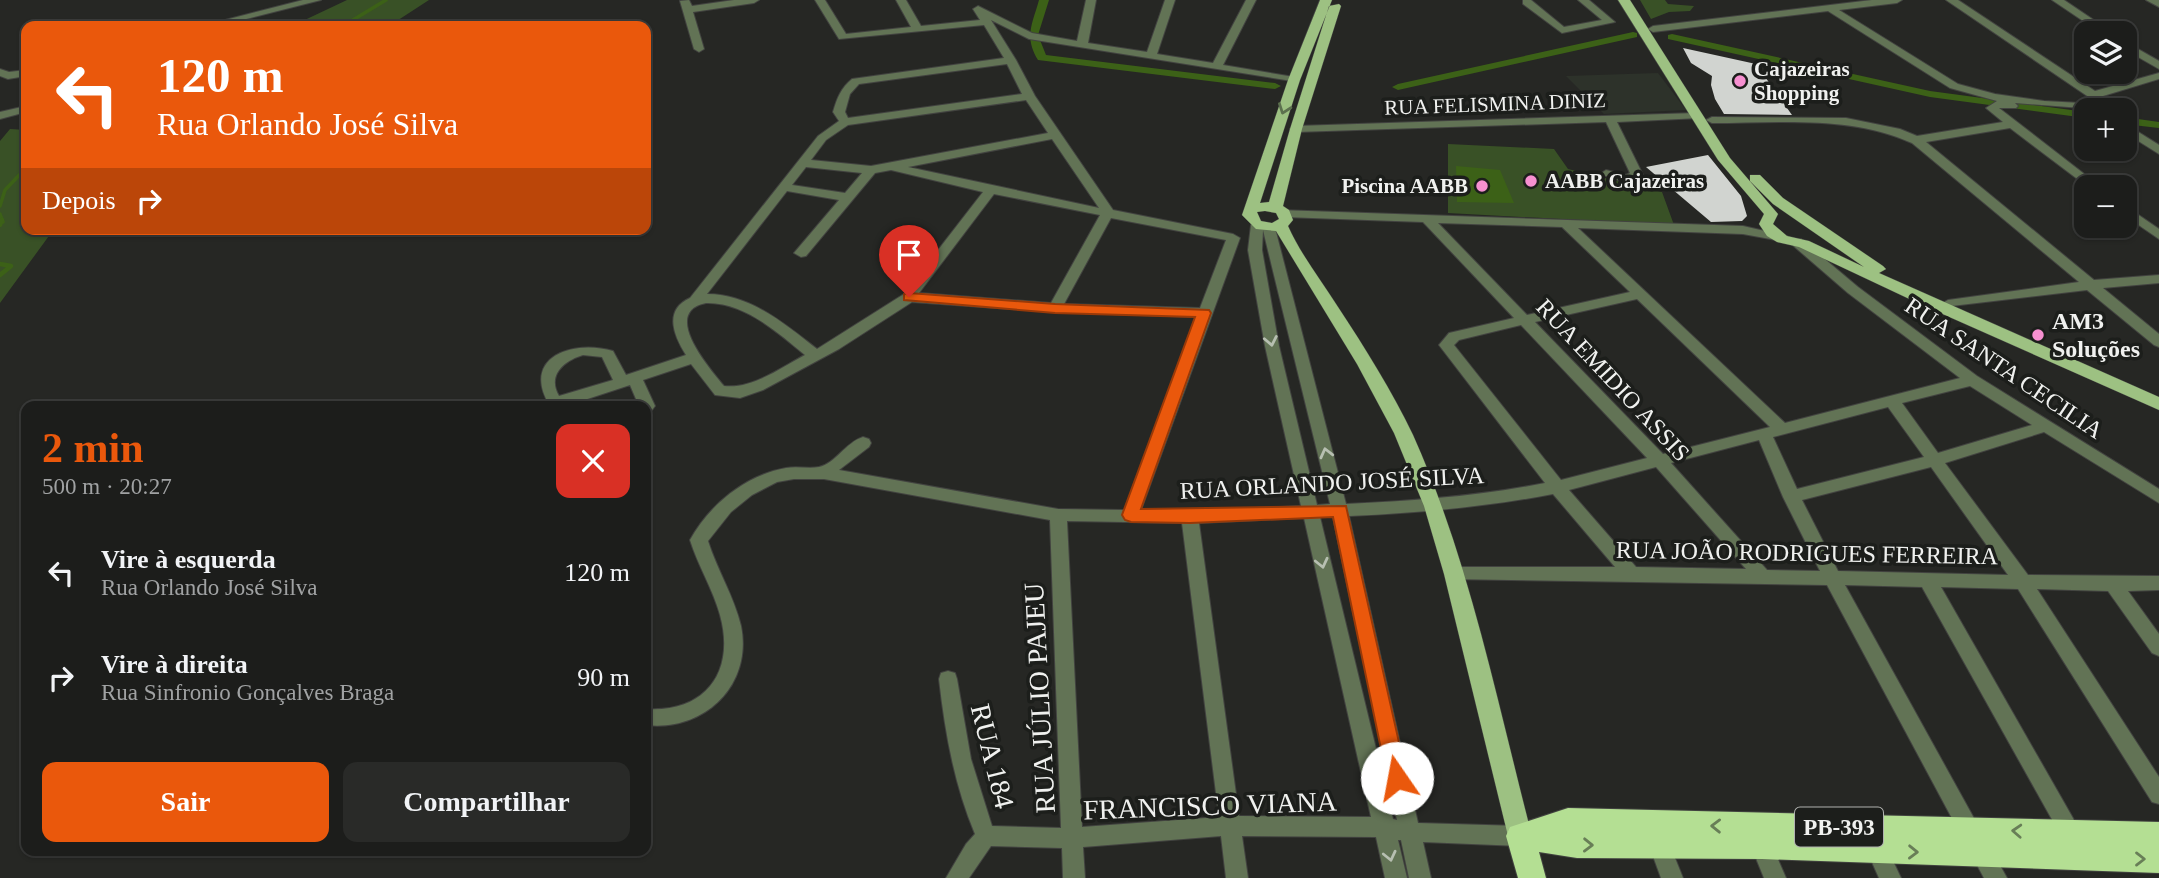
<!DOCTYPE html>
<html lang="pt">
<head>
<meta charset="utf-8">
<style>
	:root { --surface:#1c1d1b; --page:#292a28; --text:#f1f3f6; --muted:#a0a2a3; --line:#3a3b3a; --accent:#ea580c }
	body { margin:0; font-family:"Times New Roman",serif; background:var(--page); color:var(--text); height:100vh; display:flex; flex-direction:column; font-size:26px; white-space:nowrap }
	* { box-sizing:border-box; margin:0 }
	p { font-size:23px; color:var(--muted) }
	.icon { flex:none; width:38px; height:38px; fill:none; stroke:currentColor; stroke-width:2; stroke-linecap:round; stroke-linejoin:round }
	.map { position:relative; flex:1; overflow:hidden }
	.details { position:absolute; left:21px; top:401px; width:630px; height:455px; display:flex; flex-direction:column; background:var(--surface); border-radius:14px; box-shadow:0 2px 5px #0004,0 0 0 2px var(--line) }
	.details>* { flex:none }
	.banner { position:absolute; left:21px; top:21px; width:630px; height:214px; border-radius:14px; box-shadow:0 2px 5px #0004,0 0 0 2px var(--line); background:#ea580c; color:#fff; overflow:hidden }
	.tools { position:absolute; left:2074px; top:21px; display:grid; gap:14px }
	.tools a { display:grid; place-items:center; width:63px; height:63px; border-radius:14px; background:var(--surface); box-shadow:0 2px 5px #0004,0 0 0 2px var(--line); font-size:35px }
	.pin { position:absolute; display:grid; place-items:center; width:60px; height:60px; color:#fff; margin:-72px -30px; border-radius:50% 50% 50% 0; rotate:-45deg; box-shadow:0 0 7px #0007 }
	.pin .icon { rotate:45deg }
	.me { position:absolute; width:77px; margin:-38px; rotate:348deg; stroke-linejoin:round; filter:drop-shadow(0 0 5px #0008) }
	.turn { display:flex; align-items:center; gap:24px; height:147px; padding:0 21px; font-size:32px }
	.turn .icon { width:91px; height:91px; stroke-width:2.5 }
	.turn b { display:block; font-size:49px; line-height:60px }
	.then { display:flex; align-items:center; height:66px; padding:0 21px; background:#0003; gap:14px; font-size:26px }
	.round { display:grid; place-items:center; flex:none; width:74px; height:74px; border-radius:14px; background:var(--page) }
	.head { display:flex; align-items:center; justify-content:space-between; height:119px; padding:0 21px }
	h1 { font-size:42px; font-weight:700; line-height:52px; color:var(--accent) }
	.primary-button { display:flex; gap:14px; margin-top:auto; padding:14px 21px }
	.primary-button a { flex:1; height:80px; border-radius:14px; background:var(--accent); color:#fff; font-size:28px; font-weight:700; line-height:80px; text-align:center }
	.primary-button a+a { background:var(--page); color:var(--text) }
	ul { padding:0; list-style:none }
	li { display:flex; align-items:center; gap:21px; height:105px; padding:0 21px }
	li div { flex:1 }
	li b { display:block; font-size:26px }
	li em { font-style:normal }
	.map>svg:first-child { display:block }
</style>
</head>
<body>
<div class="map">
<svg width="2159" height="878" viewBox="0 0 2159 878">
	<rect width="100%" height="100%" fill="#262724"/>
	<path fill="#2d322a" d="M1658,73L1686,110L1604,114L1566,76Z"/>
	<path fill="#395126" d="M347,0H429L389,26H292Z
		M1640,0H1665L1668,4L1694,6L1690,11L1669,12L1651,19Z
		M10,129L26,130V229H54L0,303V141Z
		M1448,144L1554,149L1568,169L1662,192L1674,225L1448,213Z"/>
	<path fill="#3c6117" d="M1456,166L1500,170L1514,203L1457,202Z"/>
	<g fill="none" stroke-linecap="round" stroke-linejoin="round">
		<path stroke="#3c6117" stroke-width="3.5" d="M343,26L386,0
			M0,206L5,190L26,168
			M0,214L3,222"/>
		<path stroke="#3c6117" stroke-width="4.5" d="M0,225L2,220
			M0,264L11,266L0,275"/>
		<path fill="#3c6117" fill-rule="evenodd" d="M1039,0H1049L1038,35L1046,55L1275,83L1281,86L1275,89L1038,60C1024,37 1032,25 1039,0Z
			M1633,32L1637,33V37L1398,90L1392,87L1398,84Z
			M1672,34L1930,91L2086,112V118L1930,97L1668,39V35Z
			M2124,117L2159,122V128L2124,124Z"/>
	</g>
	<path fill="#d1d4d0" d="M1683,48L1756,64L1792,115L1724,114L1715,99L1711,85L1712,76L1691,63Z
		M1708,155L1741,196L1747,216L1742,221L1711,222L1646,167Z"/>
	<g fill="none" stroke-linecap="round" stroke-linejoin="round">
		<defs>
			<path id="minor" d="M303,0H321L219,26H202Z
				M689,0L692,6L734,0H759L754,3L693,12L704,49L699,52L694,49L680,1Z
				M815,0H825L846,34L911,27L896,0H906L921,26L980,20L973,9L978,6L1032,33L1077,41L1086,0H1096L1088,43L1147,52L1165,0H1175L1157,54L1213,63L1246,0H1256L1223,65L1294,77L1298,78V82L1029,39L991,20L1016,60L1035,96L1113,210L1233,234L1240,238L1141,510L1190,511L1301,506L1265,346L1248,250L1251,225L1257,221L1262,222L1263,227L1269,224L1275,228L1346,504C1414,501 1479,496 1545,483L1439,345L1449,333L1514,318L1423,222L1284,217L1278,213L1279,210L1743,226L1782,235L1787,236V242L1743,234L1578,228L1785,423L1960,378L1848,293L1789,242L1791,239H1801L1858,287L1977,376L2159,489V503L2044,432L1945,463L2028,575L2159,576V590L2128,591L2159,634V656L2152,653L2108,591L2037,589L2159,777V804L2152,802L2018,589L1941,587L2078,827L2081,834L2078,841L2071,844L2064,841L1922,587L1845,585L2007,878H1984L1827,585L1448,579L1445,574L1448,569L1454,567H1615L1553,494C1485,507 1419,513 1349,516L1418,823L1520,826L1527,829L1530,836L1527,843L1520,846L1423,842L1431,878H1409L1401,840H1398L1407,878H1385L1376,837L1242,836L1248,878H1226L1221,836L1083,847L1085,878H1063L1062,848L991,846L969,878H946L966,844L975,834C954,784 945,732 939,679L941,673L948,671L955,673L957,679L971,759L992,826L1061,828L1050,520L824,479H794L777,482L752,495L731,512L708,541C717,570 734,596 741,626C753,685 704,732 646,725V709C705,713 736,672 720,615C713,589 698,566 690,540C710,504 746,475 786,468C797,466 809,469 819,467C835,464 846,442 863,437L869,439L871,443L869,447L839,470L1058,509L1125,510L1197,317L1055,312L912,302L839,349L763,390L740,398L715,395L691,364L643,380L655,406L652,410L647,411L646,406H639L630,385L566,406H550C520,357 573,339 613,351L626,375L686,355C674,336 663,310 690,298L818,136L839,121L833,112C837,98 841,88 852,79L1004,58L984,25L839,39ZM1007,64L1022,94L848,118L845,112L850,94L859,84ZM1026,100L1048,133L871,166L811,160L826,140L848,125ZM1052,139L1099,208L908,167ZM806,167L862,173L845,193L792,185ZM891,170L983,192L904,294L817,349C785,324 750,294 707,294L787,191L839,200L794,253L801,257L806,256L875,173ZM994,194L1100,215L1051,303L919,293ZM1111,218L1226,240L1200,308L1064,304ZM1438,223L1562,227L1630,292L1527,315ZM1263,230L1330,504L1317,505L1279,346L1262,250ZM1637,299L1770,427L1663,454L1535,322ZM706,303C744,302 777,332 805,355C780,368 753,389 724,386C710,369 660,312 706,303ZM1521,325L1647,458L1561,480L1454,345L1459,340ZM583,355L602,357L613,380L559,396C547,376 563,361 583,355ZM1970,386L2032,425L1938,453L1902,403ZM1888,407L1924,457L1797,489L1773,437ZM1759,440L1783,497L1820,571L1767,570L1671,463ZM1656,467L1746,569L1636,567L1569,490ZM1931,467L2008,575L1838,571L1802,500ZM1320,517H1333L1397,820L1393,819ZM1304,518L1371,817L1239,816L1199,523ZM1067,521L1182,523L1219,817L1082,827Z
				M1523,0H1531L1564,27L1602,20L1578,0H1589L1615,22L1562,33L1523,4Z
				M1872,0H1902L1897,3L1839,10L1958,84L1995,94L2044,101L2099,104L1946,0H1958L2095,91L2159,73V79L2103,96L2122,110H2109L2099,104V108L2095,109L2015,103L2018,106L2016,108H1999L2101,187H2088L2010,128L1926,142L2094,280L2159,275V283L2103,288L2159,334V347L2154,345L2087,290L1943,307L1941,304L1948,300L2079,282L1912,143C1850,115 1778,123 1712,123L1706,120L1712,117L1846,118L1900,129L1917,136L2003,122L1986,108L1997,101L1950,88L1828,11L1653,32L1648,29L1653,26Z
				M2052,0H2064L2113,33H2101Z
				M2146,0H2159V7Z
				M2124,41L2159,61V69L2124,49Z
				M0,69L9,72L26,70V76L8,79L0,76Z
				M26,106V112L0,119V112Z
				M1696,113L1702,116L1700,118L1617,122L1643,175L1627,183L1600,174L1606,170L1626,175L1630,173L1606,122L1296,132L1290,129L1296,126Z
				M2124,123L2159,145V154L2124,132Z
				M2124,205L2159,229V239L2124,215Z
				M1760,831L1767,834L1786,878H1764L1749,841L1753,834Z
				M1660,835L1667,838L1683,878H1661L1649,845L1653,838Z
				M1878,841L1885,844L1901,878H1879L1867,851L1871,844Z"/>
			<path id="major" d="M1320,0H1332L1300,80L1260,203L1269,202L1290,129L1329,6L1339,4L1341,6L1302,129L1283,206L1289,210L1293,220L1288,226C1301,255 1321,280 1338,307C1365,348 1392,391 1413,435C1470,562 1497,702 1532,836L1528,844L1520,847L1512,844L1508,836L1444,574L1424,506L1394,433L1357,364L1276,231L1256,229L1242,215L1288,80ZM1265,211L1276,213L1279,219L1272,223L1261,221L1257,212Z
				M1618,0H1630L1730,158L1778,214L1773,224L1787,236L1809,241L1864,267L1773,204L1750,181V175H1760L1783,198L1883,266L1886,269L1879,273L2159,397V410L1920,304L1799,247L1777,242L1767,236L1759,224L1764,214L1718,160Z"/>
			<path id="highway" d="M1568,808L2159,822V873L1762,859L1577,858L1539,852L1546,878H1518L1506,836L1510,827Z"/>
		</defs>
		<use href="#minor" stroke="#424340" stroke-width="2"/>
		<use href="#major" stroke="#424340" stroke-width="1"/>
		<use href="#highway" stroke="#424340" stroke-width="2"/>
		<use href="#minor" fill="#627355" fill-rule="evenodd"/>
		<use href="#major" fill="#9dc182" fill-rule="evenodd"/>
		<use href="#highway" fill="#b4df93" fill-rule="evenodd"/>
	</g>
	<defs><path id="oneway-chevron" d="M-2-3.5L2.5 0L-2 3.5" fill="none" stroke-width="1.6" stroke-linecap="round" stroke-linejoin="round" transform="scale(1.75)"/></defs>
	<use stroke="#5c704e" href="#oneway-chevron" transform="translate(1284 109) rotate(110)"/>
	<g stroke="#b7bfb1">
		<use href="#oneway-chevron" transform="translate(1271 341) rotate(79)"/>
		<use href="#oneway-chevron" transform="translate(1326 453) rotate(-104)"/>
		<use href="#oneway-chevron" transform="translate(1322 563) rotate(77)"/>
		<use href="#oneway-chevron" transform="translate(1390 856) rotate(77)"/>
	</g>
	<g stroke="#687e57">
		<use href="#oneway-chevron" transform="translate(1716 826) rotate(-179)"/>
		<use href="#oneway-chevron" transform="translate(2017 831) rotate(-177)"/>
		<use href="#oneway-chevron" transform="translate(1588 845) rotate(1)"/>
		<use href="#oneway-chevron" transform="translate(1913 852) rotate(1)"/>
		<use href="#oneway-chevron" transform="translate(2140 859)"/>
	</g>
	<path fill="#ea580c" stroke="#983908" stroke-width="2" d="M909,293L1055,304L1209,310L1211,313L1141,509L1346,506L1407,778L1404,785L1397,788L1390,785L1387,778L1333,517L1190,523L1131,522L1125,520L1122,515L1195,317L1055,313L904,300V294Z"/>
	<g fill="#f690d0" stroke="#1c1e1b" stroke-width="2.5">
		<circle cx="1740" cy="81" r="7"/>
		<circle cx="1531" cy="181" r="7"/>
		<circle cx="1482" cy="186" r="7"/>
		<circle cx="2038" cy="335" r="7"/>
	</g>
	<g text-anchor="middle" stroke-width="7" stroke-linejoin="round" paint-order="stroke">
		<g font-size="21" font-weight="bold" fill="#f0f1ef" stroke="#1c1e1b" text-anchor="start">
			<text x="1754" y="76">Cajazeiras<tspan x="1754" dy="24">Shopping</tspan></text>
			<text x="1545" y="188">AABB Cajazeiras</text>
			<text x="1468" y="193" text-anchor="end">Piscina AABB</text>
		</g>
		<g font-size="21" fill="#f0f1ef" stroke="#1c1e1b">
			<text transform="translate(1495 104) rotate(-2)" y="7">RUA FELISMINA DINIZ</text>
		</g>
		<rect fill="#1c1e1b" stroke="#b0b2af" stroke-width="2" x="1795" y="807.5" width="88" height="39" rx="5"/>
		<g font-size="23" font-weight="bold" fill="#f0f1ef">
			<text x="1839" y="835">PB-393</text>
		</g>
		<g font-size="24" font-weight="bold" fill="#f0f1ef" stroke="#1c1e1b" text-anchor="start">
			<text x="2052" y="329">AM3<tspan x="2052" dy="28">Soluções</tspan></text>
		</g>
		<g font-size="24" fill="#f0f1ef" stroke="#1c1e1b">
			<text transform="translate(2004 368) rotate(34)" y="8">RUA SANTA CECILIA</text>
			<text transform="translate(1613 380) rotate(47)" y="8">RUA EMIDIO ASSIS</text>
			<text transform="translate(1332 483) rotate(-3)" y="8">RUA ORLANDO JOSÉ SILVA</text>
			<text transform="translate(1807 553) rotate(1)" y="8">RUA JOÃO RODRIGUES FERREIRA</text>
		</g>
		<g font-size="28" fill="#f0f1ef" stroke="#1c1e1b">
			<text transform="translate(1039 698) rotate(-93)" y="10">RUA JÚLIO PAJEU</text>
			<text transform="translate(993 756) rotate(76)" y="10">RUA 184</text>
			<text transform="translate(1210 805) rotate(-2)" y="10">FRANCISCO VIANA</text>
		</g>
	</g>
</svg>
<div class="tools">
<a><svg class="icon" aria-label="layers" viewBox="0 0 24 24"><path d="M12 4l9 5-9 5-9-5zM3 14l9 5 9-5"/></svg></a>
<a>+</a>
<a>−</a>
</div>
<div class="pin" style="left:909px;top:297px;background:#d93025"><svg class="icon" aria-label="arrive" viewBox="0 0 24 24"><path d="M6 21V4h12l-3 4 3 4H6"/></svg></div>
<svg class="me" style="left:1397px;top:778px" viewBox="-20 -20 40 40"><circle r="19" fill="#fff"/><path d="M0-13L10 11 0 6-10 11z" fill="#ea580c"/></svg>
<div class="banner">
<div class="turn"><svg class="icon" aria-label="left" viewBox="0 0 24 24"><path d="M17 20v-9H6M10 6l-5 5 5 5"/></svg><div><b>120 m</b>Rua Orlando José Silva</div></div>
<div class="then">Depois<svg class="icon" aria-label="right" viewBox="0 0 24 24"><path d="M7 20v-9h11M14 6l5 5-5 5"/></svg></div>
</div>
<section class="details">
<div class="head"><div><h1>2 min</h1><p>500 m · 20:27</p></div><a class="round" style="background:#d93025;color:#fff"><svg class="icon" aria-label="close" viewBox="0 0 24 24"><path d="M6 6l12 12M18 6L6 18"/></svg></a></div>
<ul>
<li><svg class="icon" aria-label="left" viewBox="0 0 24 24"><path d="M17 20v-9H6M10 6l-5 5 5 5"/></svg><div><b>Vire à esquerda</b><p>Rua Orlando José Silva</p></div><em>120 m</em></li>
<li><svg class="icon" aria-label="right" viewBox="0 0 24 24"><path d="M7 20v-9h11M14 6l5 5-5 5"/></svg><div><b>Vire à direita</b><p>Rua Sinfronio Gonçalves Braga</p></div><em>90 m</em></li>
</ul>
<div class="primary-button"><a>Sair</a><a>Compartilhar</a></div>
</section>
</div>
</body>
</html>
